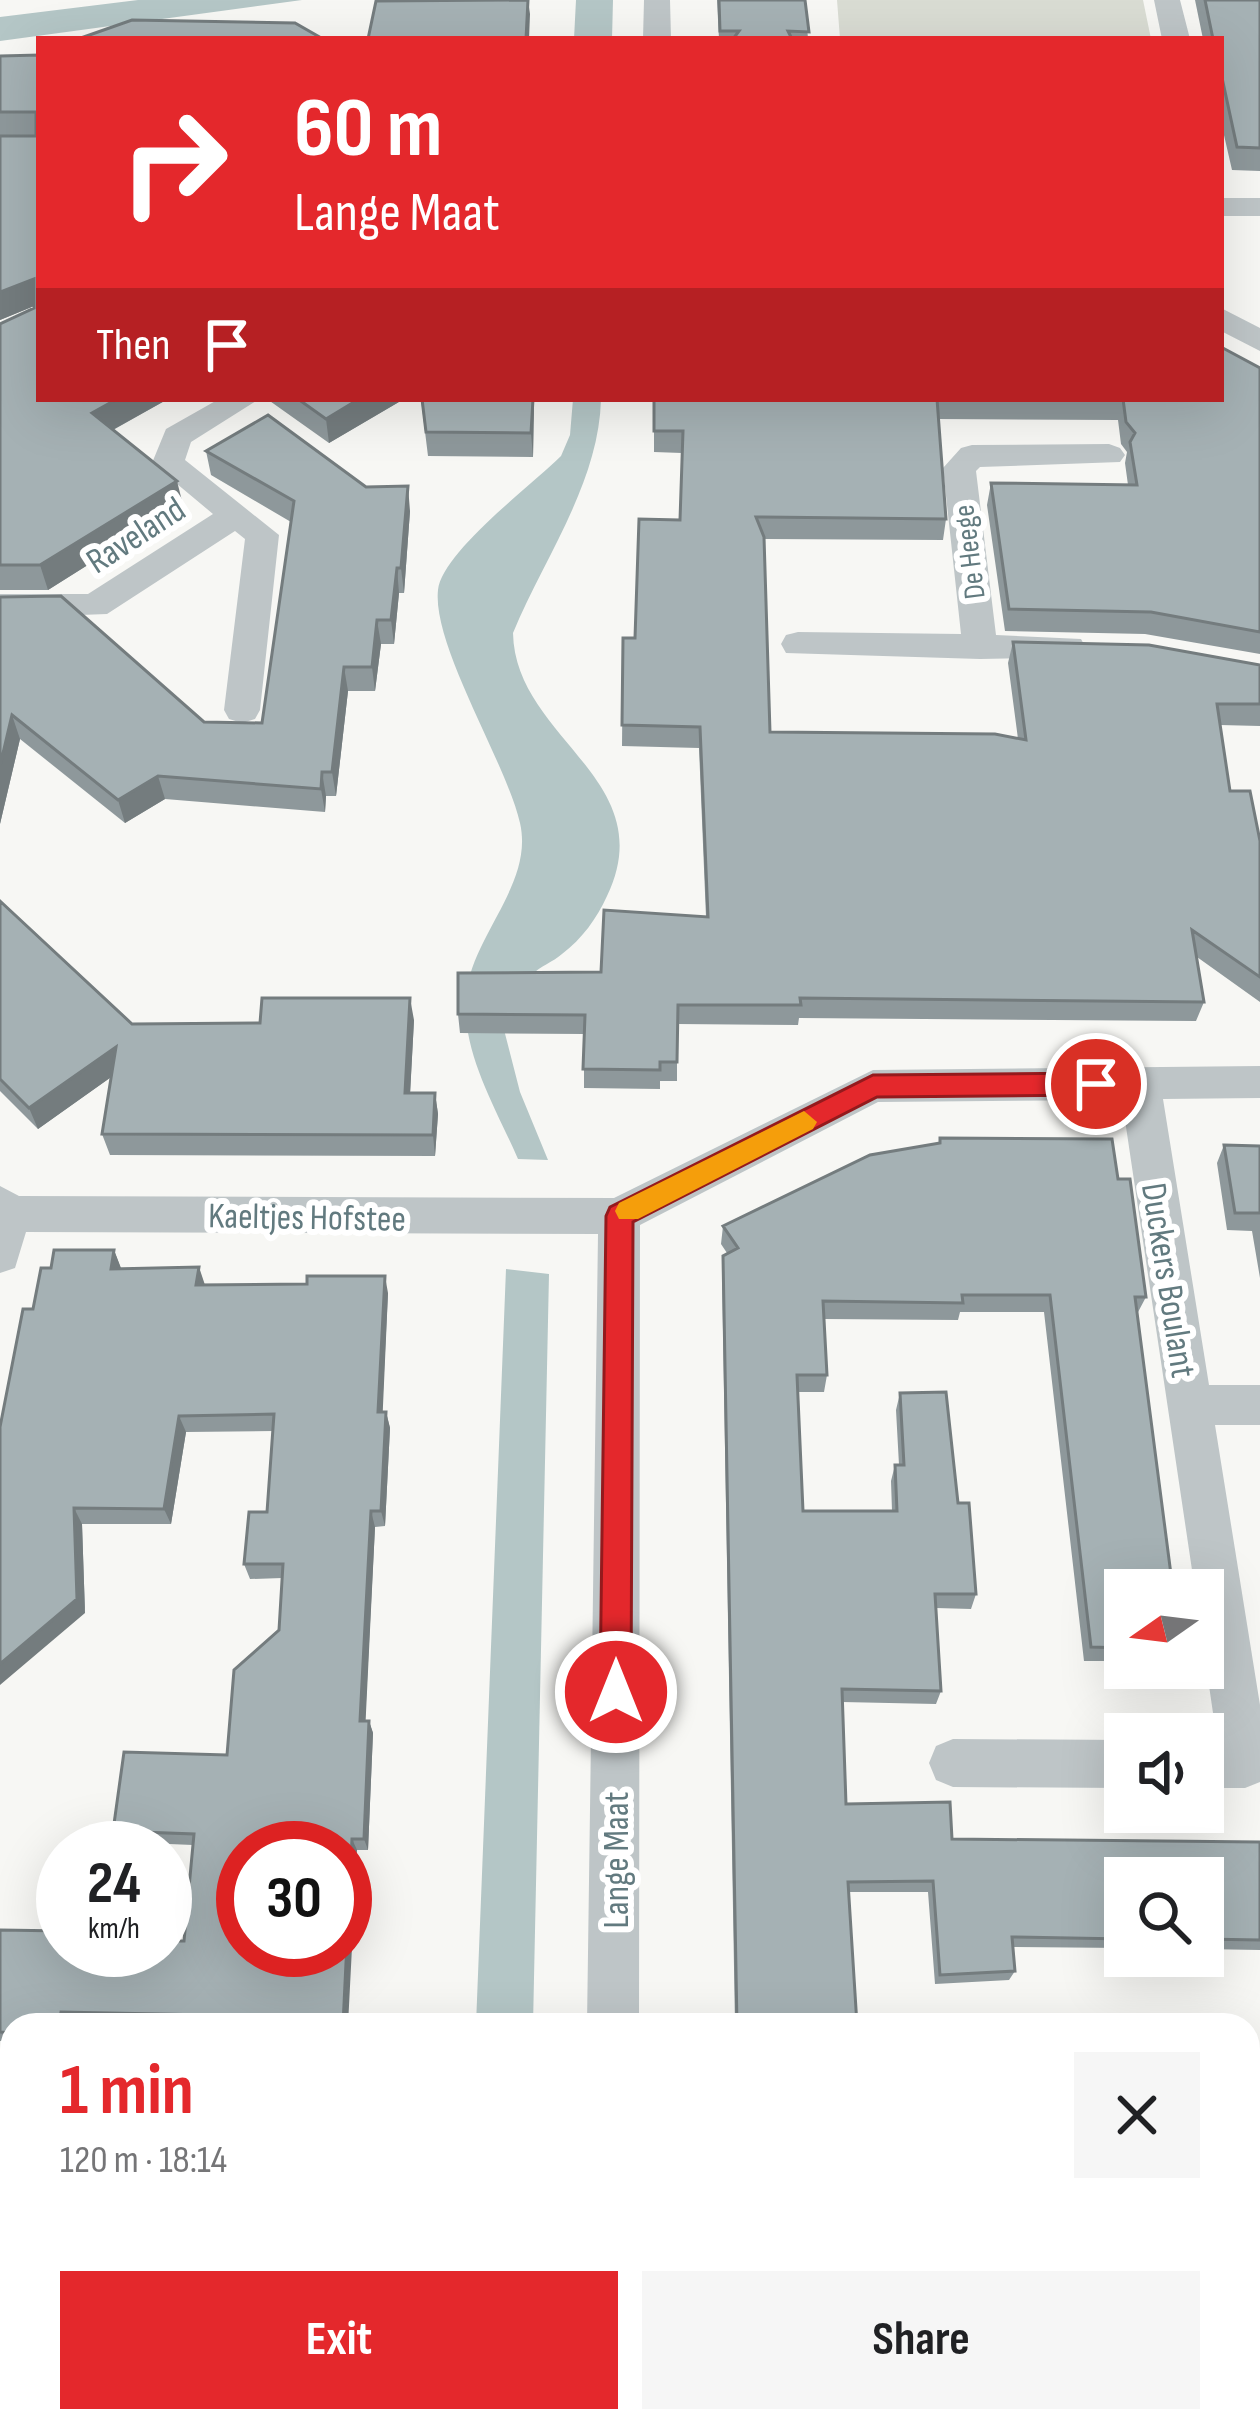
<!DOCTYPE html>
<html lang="en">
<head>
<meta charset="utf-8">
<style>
	:root { --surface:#fff; --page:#f6f6f6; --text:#202124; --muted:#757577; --accent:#e4282c }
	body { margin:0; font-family:"Sofia Sans Condensed",sans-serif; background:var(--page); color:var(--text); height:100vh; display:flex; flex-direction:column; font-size:45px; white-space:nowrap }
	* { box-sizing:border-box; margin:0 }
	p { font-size:39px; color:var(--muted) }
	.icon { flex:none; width:66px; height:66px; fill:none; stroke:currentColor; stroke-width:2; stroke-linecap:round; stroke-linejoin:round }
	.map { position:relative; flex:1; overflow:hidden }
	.drawer { position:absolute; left:0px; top:2013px; width:1260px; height:420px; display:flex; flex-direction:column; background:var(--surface); border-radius:36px 36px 0 0; box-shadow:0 12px 48px #0002 }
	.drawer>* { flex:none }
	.hud { position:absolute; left:36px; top:36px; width:1188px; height:366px; border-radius:0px; box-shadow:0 12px 48px #0002; background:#e4282c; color:#fff; overflow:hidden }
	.needle { width:78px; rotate:256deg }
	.tools { position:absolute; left:1104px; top:1569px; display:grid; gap:24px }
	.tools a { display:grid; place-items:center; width:120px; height:120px; border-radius:0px; background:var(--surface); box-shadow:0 12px 48px #0002; font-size:60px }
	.speed { position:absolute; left:36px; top:1821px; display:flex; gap:24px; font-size:60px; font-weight:700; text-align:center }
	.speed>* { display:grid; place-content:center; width:156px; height:156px; border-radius:50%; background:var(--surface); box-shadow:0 12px 48px #0002; line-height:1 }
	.speed small { font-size:30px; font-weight:400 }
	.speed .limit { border:18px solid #d22; background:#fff; color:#111 }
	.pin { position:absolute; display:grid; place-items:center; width:102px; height:102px; color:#fff; margin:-51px; border:6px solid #fff; border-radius:50%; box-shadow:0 3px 12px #0007 }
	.me { position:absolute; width:132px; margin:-66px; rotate:0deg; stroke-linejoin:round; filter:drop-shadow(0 0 9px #0008) }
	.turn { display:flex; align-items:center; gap:42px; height:252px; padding:0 60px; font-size:54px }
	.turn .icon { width:156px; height:156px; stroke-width:2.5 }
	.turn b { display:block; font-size:84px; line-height:102px }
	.then { display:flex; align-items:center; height:114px; padding:0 60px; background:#0003; gap:24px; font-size:45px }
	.round { display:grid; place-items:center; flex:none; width:126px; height:126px; border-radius:0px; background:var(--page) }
	.headline { display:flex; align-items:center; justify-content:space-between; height:204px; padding:0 60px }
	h1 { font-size:72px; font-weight:700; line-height:90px; color:var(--accent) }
	.primary-button { display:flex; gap:24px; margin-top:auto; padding:24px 60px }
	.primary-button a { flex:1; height:138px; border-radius:0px; background:var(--accent); color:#fff; font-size:48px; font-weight:700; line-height:138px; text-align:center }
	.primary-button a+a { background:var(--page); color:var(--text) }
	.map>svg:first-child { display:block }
</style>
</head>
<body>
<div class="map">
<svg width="1260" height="2433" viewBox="0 0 1260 2433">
	<rect width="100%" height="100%" fill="#f7f7f4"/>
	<path fill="#d9dcd3" d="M837,0H1143L1151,39H840Z
		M1248,2164L1260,2165V2433H666L665,2421H1248Z
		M0,2213H12V2421H400L399,2433H0Z"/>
	<path fill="#b4c6c6" d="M138,0H302L0,41V17Z
		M576,0H613L612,39H574Z
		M573,399H601C599,483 544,558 513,633C515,739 663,779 607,896C597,918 582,939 562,954C553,962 540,966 532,975C520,988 511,1007 502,1022L520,1092L548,1160L518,1159C496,1108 461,1052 466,995C472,935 534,884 520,823C506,762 432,646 438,590C442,552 532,485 561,456L570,435Z
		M506,1269L549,1274L533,2025H476Z"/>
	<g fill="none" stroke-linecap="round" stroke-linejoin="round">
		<path fill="#bec5c7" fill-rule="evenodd" d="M644,0H670L671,39H643Z
			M1154,0H1180L1190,39H1162Z
			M1221,198H1260V216H1221Z
			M1221,308L1260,328V351L1221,331Z
			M219,399H259L191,442L185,460L279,535L260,710L255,719L242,723L229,719L224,710L245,539L235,531L107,614L0,618V594H88L213,514L152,463L166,429Z
			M1109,444L1120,448L1125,455L1120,462L980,467L976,471L996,635L1081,639L1086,648L1081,657L980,659L786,653L781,644L786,635L798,632L961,634L943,468L961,448L972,445Z
			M1260,1066V1098L1163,1099L1209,1385H1260V1425H1215L1260,1705V1782L1245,1788H1203V1740H1217L1203,1645V1590H1195L1122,1100L878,1102L640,1225L639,2025H587L598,1234L26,1232L15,1268L0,1273V1186L19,1196L614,1198L873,1070Z
			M953,1739L1125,1740V1788L953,1787L936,1780L929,1763L936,1746Z
			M0,2111H12V2165H0Z
			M576,2421H634L633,2433H575Z"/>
	</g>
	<path fill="#8e989b" d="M717,0H805L808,39H719Z
		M1195,0H1260V171L1232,170L1221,122V39H1203Z
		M39,55V399H168L113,430L183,505L48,590H0V324L34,308V306L0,320V56Z
		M1260,368V654L1145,634L1005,631L987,505L991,483L1128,485L1125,463L1127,452L1121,444L1118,420L938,419L946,519L943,540L764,539L770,732L1018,739L1008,663L1013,642L1260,665V726L1220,725L1230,791L1260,841V1002L1197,957L1204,1002L1196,1021L799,1018L798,1025L677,1024V1081H660V1089L584,1088V1034L460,1033L458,1014L601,972L706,917L699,748L622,746L623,638H635L680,520L682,453L654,452V399H1221Z
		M267,399H404L329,443Z
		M421,399H534L533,457L428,456Z
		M206,451L366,487L410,511L404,593H399L394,644H381L375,691H348L336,796H326L325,812L165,799L125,823L20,739L0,824V597L204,722L262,723L291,522L211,475Z
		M0,901L132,1024L414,1020L410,1093H435L438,1114L435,1156L110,1155L102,1134L111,1077L38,1129L0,1091Z
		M940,1138L1118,1179L1146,1297L1137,1314L1125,1590V1661H1084L1044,1312H960L958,1320L824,1319L827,1375L824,1392H798L803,1511H892L891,1481L895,1465H899L896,1410L900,1393L958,1503L976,1594L971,1609L936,1608L941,1691L936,1704L842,1702L846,1804L952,1839L1260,1842V1950L1203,1949V1878H1125V1948L1013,1947L1015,1971L1009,1980L935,1984L928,1892H849L857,2025H735L722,1273L723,1256L727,1253L721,1244L723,1226L939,1144Z
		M1224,1145L1260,1146V1278L1252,1231L1227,1230L1217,1163Z
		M114,1250L121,1269L205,1285L388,1293L382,1412H386L390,1428L385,1526L375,1527L365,1721H369L373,1733L368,1850H357L206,2023L70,2021L12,2025V2041H0V1930L63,1950L184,1941L193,1845L121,1842L113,1831L227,1755L279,1630L282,1578L250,1579L244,1564L267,1512L273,1431L186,1432L171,1524H82L85,1613L33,1309L51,1268Z
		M998,2421H1135L1136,2433H999Z"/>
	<path fill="#747c7e" d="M528,0L530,14L529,39H526Z
		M34,279L39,304L0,320V292Z
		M117,399H168L98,438L92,413Z
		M359,399H404L329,443L326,419Z
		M533,399H534L533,457L531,433Z
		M177,481L183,505L48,590L40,565Z
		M408,486L410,511L404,593L401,568Z
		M397,568L399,593L394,644L391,620Z
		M377,620L381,644L375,691L372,667Z
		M344,667L348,691L336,796L332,772Z
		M12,715L20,739L0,824V766Z
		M322,772L326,796L325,812L321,789Z
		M158,776L165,799L125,823L118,800Z
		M410,998L414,1020L409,1114L405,1093Z
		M116,1047L124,1068L38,1129L29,1108Z
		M435,1093L438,1114L435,1156L433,1135Z
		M114,1250L121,1268L118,1287L111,1269Z
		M199,1267L205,1285H196Z
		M385,1276L388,1293L382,1428L378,1412Z
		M386,1412L390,1428L385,1526L381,1511Z
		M179,1416L186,1432L171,1524L164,1509Z
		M74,1508L82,1524L85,1613L0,1685V1664Z
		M371,1511L375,1527L365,1733L360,1721Z
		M369,1721L373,1733L368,1850L364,1839Z
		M352,1839L357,1850L348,2025H343Z
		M61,2012L70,2021V2025H59Z"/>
	<path fill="#a5b1b4" stroke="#747c7e" stroke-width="3" fill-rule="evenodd" d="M528,0L526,39H368L376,1Z
		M719,0H805L809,32L788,31L792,39H733L739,31H720Z
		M1205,0H1260V148L1237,147L1221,73V39H1213Z
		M132,20L295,23L323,39H78Z
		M39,55V399H117L92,413L177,481L40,565H0V324L34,308V279L0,292V136H36V112H0V56Z
		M1221,347L1260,368V632L1151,612L1009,609L991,483L1137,485L1130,442L1135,433L1126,422L1123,399H1221Z
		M298,399H359L326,419Z
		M422,399H533L531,433L426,432Z
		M654,399H937L946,519L756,517L764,537L770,732L995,734L1026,740L1013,642L1149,645L1260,665V704H1217L1230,791H1250L1260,841V977L1192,930L1204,1002L800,998L801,1005H678L677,1062H660V1070L583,1069L585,1015L458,1014V973L601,972L604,910L708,917L700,727L622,725L623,638H635L639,519L680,520L683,431H654Z
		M268,415L366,487L408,486L401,568H397L391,620H377L372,667H344L332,772H322L321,789L158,776L118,800L12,715L0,766V597L61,596L204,722L262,723L294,501L206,451Z
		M0,901L132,1024L260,1023L262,998H410L405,1093H435L433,1135L102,1134L116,1047L29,1108L0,1079Z
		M940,1138L1112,1139L1118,1179H1130L1146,1297H1135L1173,1590H1125V1648L1091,1647L1050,1295H962L963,1303L823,1301L827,1375H797L803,1511H897L895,1465H904L900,1393L946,1392L958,1503H969L976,1594H935L941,1691L842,1689L846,1804L950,1802L952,1839L1260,1842V1940L1203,1939V1878H1125V1939L1012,1937L1015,1971L940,1975L933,1881L848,1882L857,2025H737L723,1256L738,1248L723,1226L870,1155L940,1143Z
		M1224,1145L1260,1146V1213H1235Z
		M54,1250H114L111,1269L199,1267L196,1285L307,1284V1276H385L378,1412H386L381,1511H371L360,1721H369L364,1839H352L343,2025H206L207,2015L61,2012L59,2025H12V2033L0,2032V1930L63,1931V1950H165V1941H184L194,1834L113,1831L124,1752L227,1755L234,1670L279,1630L283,1564H244L249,1512H267L274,1414L179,1416L164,1509L74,1508L77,1599L0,1664V1427L23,1309H33L41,1268H51ZM243,1848H345V1950H243Z
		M739,2421H868V2433H739Z
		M1005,2421H1135L1136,2433H1006Z"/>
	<path fill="#e4282c" stroke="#941a1d" stroke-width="3" d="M1096,1073L1109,1084L1096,1095L877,1097L633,1222L631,1692L627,1702L616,1707L605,1702L600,1692L606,1216L610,1207L873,1075Z"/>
	<path fill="#f59e0b" d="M804,1111L817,1122L813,1129L638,1219H619L615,1211L619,1203Z"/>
	<g text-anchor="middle" stroke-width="12" stroke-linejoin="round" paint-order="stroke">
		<g font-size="30" fill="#627a7f" stroke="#fff">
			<text transform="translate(969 552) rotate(-97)" y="10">De Heege</text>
		</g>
		<g font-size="36" fill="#627a7f" stroke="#fff">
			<text transform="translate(135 534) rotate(-33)" y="13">Raveland</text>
			<text transform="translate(307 1216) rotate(1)" y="13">Kaeltjes Hofstee</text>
			<text transform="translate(1170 1280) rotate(81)" y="13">Duckers Boulant</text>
			<text transform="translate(615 1860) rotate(-90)" y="13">Lange Maat</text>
		</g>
	</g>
</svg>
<div class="tools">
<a><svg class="needle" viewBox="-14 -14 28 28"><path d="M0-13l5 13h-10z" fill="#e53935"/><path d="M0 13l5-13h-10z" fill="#757577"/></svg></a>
<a><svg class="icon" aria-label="sound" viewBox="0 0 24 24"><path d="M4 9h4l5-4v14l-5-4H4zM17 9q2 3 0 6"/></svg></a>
<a><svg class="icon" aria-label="search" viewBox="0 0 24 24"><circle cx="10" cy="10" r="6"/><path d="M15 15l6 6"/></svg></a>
</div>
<div class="speed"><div>24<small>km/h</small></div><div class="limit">30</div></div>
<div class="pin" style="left:1096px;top:1084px;background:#d93025"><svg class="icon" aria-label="arrive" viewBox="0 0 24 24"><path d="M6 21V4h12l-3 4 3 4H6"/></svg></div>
<svg class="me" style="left:616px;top:1692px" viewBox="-20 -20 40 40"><circle r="17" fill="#e4282c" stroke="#fff" stroke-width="3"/><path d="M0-11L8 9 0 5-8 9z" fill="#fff"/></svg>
<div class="hud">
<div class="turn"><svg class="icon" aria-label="right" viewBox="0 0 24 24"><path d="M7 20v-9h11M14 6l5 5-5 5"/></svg><div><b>60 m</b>Lange Maat</div></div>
<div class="then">Then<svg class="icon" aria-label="arrive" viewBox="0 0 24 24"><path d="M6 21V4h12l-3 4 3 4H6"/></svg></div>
</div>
<section class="drawer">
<div class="headline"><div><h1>1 min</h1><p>120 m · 18:14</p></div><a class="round"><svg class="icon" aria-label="close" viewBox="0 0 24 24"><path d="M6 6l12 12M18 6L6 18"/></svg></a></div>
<div class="primary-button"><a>Exit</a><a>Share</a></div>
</section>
</div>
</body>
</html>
